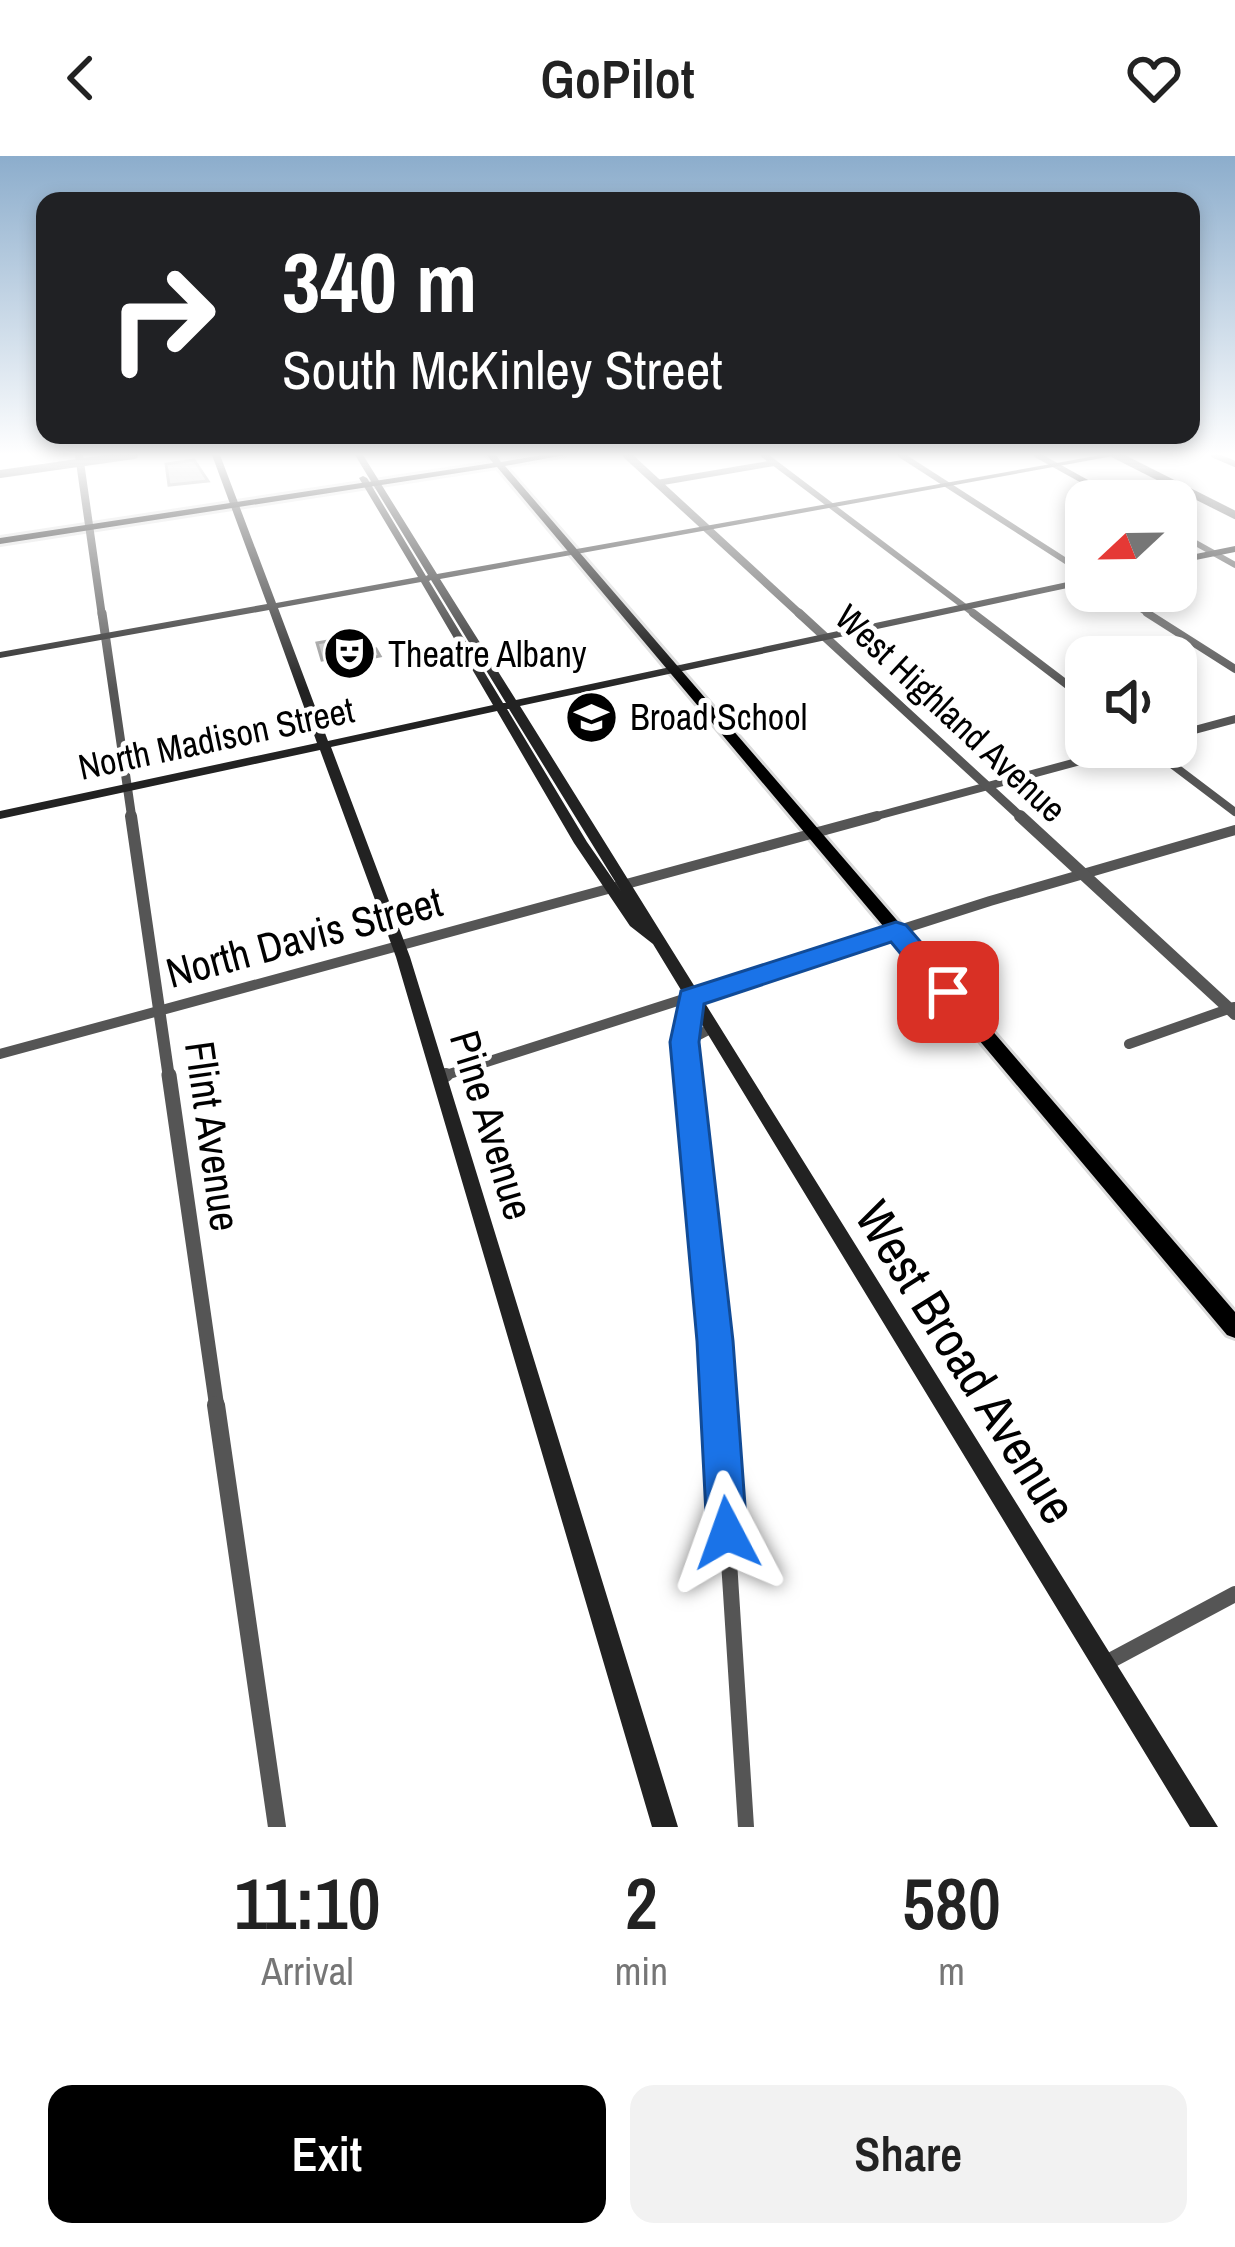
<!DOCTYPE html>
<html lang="en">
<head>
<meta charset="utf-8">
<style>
	:root { --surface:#fff; --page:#f2f2f2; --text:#222; --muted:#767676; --accent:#000 }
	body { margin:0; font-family:"Archivo Narrow",sans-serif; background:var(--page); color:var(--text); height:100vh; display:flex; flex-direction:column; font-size:45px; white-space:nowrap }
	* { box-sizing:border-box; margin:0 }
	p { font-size:39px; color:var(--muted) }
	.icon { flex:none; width:66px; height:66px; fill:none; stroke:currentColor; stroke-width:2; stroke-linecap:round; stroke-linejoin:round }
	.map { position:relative; height:1671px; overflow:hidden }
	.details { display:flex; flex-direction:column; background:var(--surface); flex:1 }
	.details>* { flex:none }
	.top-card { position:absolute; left:36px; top:36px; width:1164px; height:252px; border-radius:24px; box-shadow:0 6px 18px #0003; background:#202124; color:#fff; overflow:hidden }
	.needle { width:78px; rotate:248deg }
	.buttons { position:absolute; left:1065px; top:324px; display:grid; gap:24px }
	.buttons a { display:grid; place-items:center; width:132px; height:132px; border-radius:24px; background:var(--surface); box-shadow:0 6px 18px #0003; font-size:60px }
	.pin { position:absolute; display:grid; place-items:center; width:102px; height:102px; color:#fff; margin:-51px; border-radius:24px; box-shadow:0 6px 18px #0006 }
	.me { position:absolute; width:132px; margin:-66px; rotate:356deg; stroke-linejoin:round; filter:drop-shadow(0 0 9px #0008) }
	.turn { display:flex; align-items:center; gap:42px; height:252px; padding:0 48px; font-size:54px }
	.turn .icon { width:156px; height:156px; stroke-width:2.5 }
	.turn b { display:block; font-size:84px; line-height:102px }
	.eta { display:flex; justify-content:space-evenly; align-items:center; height:204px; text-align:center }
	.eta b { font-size:72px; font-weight:600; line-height:84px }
	.primary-button { display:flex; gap:24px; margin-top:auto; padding:24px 48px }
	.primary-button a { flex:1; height:138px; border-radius:24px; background:var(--accent); color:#fff; font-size:48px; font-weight:600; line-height:138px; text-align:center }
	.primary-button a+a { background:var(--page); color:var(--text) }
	header { display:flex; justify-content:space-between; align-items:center; height:156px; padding:0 48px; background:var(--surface); font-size:54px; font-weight:600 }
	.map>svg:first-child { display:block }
</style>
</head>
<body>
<header><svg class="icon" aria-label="back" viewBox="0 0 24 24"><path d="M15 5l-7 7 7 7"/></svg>GoPilot<svg class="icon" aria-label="heart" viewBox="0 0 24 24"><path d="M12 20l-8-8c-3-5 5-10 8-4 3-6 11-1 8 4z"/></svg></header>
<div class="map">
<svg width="1235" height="1671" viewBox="0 0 1235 1671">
	<rect width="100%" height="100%" fill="#fff"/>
	<path fill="#c4c4c4" stroke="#999" stroke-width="3" d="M194,304L208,325L169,329L166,308Z
		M334,484L338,493L352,490L355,497L376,493L380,500L330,510L327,503L322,504L317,487Z"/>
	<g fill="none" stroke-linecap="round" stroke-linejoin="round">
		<defs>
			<path id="primary" d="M487,299H496L501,306L543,299H565L505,310L1235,1156V1182L1227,1179L497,311L0,388V382L493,307Z"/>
		</defs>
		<use href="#primary" stroke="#dbdbdb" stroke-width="6"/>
		<path stroke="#555" stroke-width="6" d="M764,299L977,460
			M901,299L1086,418
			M1037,299L1120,345
			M1214,299L1235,308
			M657,327L774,307
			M1176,376L1235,409
			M1112,435L1152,460"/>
		<path stroke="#555" stroke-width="8" d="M973,457L1086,543
			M1147,457L1235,513
			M1176,579L1235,563
			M1149,591L1235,656
			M866,663L1132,591"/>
		<path stroke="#555" stroke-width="10" d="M685,886L710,873
			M1129,888L1234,851
			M0,898L877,660
			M440,921L990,745L1235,674
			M689,922L685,886L691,842"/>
		<path stroke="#555" stroke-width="14" d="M688,919L719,1252
			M440,921L446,919"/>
		<path stroke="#555" stroke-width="16" d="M719,1249L746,1671
			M1104,1508L1235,1438"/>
		<path stroke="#555" stroke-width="8" d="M79,299L102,460
			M627,299L802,460
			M1116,299L1235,359
			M0,318L134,299"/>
		<path stroke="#555" stroke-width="9" d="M102,457L132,663
			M799,457L1023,663"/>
		<path stroke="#555" stroke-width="12" d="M131,660L169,922
			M1020,660L1235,858"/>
		<path stroke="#555" stroke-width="15" d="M169,919L217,1252"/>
		<path stroke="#555" stroke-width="18" d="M216,1249L277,1671"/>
		<path fill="#222" fill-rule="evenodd" d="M212,299H220L276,447L418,421L359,322L363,320L367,322L426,420L428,419L355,299H363L437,418L1101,299H1119L440,423L516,544L1086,422V428L520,550L1218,1671H1190L653,788L630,770L574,687L497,555L331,591L410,801L678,1671H652L396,801L320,594L0,663V655L317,587L269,454L0,502V496L267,448ZM431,424L506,547H503L429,425ZM421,426L493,549L328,585L278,452ZM507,553H509L621,735L587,686Z
			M1235,390V396L1176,408V402Z"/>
		<use href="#primary" fill="#000" fill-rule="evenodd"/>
	</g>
	<linearGradient id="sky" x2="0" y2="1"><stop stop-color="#8cadcc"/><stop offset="0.56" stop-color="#fff"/><stop offset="1" stop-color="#fff" stop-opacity="0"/></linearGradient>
	<rect width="1235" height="533" fill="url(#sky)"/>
	<path fill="#1a73e8" stroke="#114b97" stroke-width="3" d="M896,766L906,769L957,828L961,836L957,843H938L891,786L704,848L699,886L733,1185L747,1377L742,1391L727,1397L713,1391L707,1377L697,1185L670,886L681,835Z"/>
	<defs>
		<symbol id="theatre-disc" viewBox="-11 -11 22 22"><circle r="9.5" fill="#000" stroke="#fff"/><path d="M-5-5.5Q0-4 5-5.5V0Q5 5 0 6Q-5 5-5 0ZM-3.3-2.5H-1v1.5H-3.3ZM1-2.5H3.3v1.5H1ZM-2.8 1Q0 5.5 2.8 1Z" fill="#fff"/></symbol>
		<symbol id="school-disc" viewBox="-11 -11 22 22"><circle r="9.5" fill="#000" stroke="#fff"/><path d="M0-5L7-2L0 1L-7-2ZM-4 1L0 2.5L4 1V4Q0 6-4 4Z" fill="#fff"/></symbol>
	</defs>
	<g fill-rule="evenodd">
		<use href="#theatre-disc" x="320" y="468" width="59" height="59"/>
		<use href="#school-disc" x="562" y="532" width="59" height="59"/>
	</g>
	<g text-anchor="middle" stroke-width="10" stroke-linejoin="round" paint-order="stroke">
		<g font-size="36" fill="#000" stroke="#fff" text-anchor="start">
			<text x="388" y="511">Theatre Albany</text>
			<text x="630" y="574">Broad School</text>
		</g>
		<g font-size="36" fill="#000" stroke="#fff">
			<text transform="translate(951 557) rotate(43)" y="13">West Highland Avenue</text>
			<text transform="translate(216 582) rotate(-12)" y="13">North Madison Street</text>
		</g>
		<g font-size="42" fill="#000" stroke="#fff">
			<text transform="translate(304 781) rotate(-15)" y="15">North Davis Street</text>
			<text transform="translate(492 969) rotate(73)" y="15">Pine Avenue</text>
			<text transform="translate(213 980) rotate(82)" y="15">Flint Avenue</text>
		</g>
		<g font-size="51" fill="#000" stroke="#fff">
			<text transform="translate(966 1206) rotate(58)" y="18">West Broad Avenue</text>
		</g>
	</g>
</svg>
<div class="buttons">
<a><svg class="needle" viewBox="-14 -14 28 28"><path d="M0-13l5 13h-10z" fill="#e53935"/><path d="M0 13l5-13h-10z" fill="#767676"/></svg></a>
<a><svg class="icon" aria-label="sound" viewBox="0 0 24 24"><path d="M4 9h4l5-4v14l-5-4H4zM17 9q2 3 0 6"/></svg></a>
</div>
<div class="pin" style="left:948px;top:836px;background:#d93025"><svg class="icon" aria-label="arrive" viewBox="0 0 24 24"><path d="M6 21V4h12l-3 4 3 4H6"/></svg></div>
<svg class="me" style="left:727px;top:1377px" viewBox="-20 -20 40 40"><path d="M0-17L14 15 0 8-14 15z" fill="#1a73e8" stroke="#fff" stroke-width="4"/></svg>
<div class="top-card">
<div class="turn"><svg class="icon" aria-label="right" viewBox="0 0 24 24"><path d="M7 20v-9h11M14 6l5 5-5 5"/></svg><div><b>340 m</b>South McKinley Street</div></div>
</div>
</div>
<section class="details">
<div class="eta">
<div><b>11:10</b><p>Arrival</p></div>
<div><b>2</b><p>min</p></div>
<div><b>580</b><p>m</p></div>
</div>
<div class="primary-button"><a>Exit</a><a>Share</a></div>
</section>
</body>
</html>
